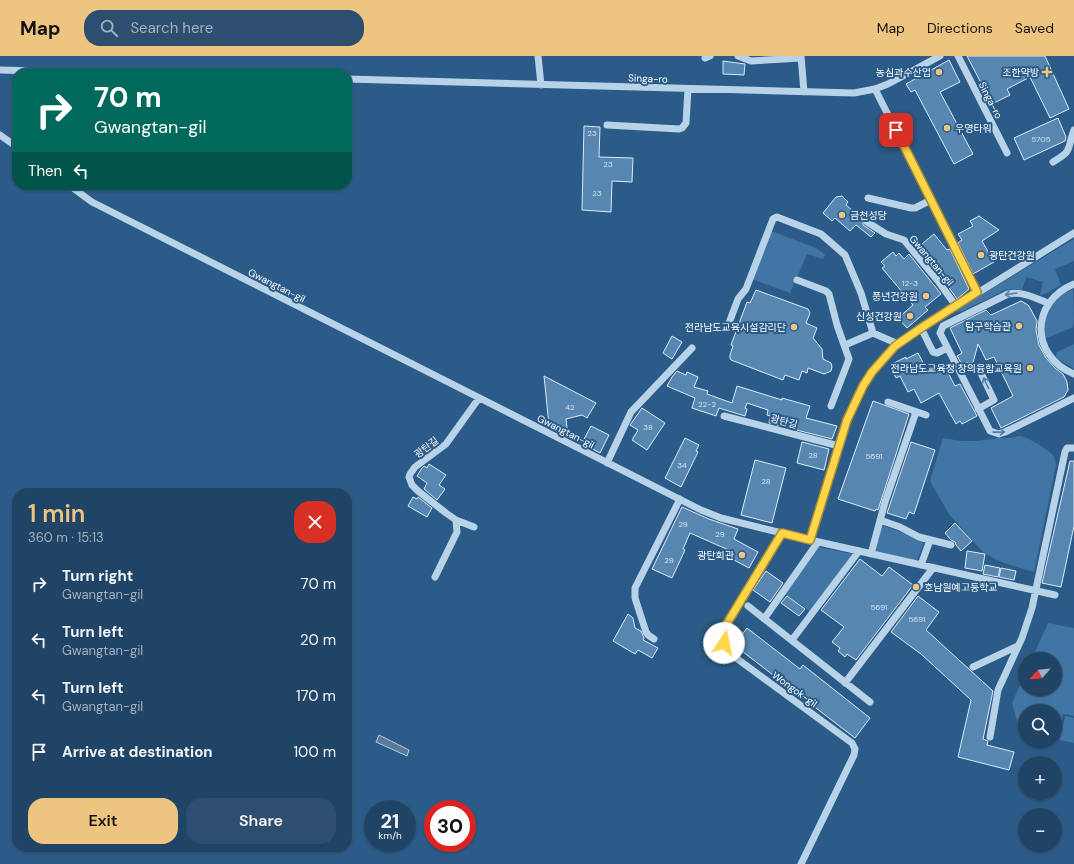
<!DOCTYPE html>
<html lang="en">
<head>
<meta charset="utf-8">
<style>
	:root { --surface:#204466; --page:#2d4e6f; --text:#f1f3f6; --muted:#a2b0bf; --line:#3d5c7a; --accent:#edc581 }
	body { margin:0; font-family:"DM Sans","Noto Sans KR",sans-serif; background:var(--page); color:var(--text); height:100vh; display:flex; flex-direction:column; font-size:15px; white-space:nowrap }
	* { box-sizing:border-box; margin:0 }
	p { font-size:13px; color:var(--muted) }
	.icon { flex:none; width:22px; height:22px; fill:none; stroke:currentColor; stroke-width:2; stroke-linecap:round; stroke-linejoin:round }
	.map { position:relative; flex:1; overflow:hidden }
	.panel { position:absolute; left:12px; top:432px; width:340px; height:364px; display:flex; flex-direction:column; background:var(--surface); border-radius:16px; box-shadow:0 1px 3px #0004,0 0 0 1px var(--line) }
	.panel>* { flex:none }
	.top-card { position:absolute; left:12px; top:12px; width:340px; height:122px; border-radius:16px; box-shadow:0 1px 3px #0004,0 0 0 1px var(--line); background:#00695c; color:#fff; overflow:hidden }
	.needle { width:26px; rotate:243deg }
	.controls { position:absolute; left:1018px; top:596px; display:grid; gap:8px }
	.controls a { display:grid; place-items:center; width:44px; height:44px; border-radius:50%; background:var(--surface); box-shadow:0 1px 3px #0004,0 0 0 1px var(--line); font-size:20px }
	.speed { position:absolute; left:364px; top:744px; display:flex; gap:8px; font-size:20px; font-weight:700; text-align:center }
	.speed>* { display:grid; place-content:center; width:52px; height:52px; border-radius:50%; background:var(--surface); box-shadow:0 1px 3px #0004,0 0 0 1px var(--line); line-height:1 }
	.speed small { font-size:10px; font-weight:400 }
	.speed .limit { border:6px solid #d22; background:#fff; color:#111 }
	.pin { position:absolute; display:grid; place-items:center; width:34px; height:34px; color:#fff; margin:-17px; border-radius:8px; box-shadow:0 2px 6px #0006 }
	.me { position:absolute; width:44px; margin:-22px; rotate:11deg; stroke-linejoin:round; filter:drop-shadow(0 0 3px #0008) }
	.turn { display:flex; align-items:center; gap:14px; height:84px; padding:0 16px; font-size:18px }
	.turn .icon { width:52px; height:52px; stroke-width:2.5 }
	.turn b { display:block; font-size:28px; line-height:34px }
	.then { display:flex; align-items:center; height:38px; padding:0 16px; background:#0003; gap:8px; font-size:15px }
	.round { display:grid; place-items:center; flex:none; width:42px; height:42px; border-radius:16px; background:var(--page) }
	.headline { display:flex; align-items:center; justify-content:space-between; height:68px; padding:0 16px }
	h1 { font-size:24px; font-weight:600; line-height:30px; color:var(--accent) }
	.action { display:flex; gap:8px; margin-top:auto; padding:8px 16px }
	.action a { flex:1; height:46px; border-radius:16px; background:var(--accent); color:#111; font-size:16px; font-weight:600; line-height:46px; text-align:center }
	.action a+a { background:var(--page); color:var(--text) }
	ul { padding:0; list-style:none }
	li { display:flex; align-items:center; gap:12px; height:56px; padding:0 16px }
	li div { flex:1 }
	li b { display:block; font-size:15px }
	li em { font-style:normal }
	header { display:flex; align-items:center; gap:24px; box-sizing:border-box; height:56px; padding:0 20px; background:var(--accent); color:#111 }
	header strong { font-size:19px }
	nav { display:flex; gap:22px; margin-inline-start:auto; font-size:14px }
	.search { width:280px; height:36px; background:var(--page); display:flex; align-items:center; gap:10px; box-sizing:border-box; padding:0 14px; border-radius:16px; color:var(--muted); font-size:15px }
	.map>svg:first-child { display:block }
</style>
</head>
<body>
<header>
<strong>Map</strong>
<div class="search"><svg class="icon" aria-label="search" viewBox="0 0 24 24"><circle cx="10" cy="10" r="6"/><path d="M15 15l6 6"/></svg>Search here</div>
<nav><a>Map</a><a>Directions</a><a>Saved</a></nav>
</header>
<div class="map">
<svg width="1074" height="808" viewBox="0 0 1074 808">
	<rect width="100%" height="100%" fill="#2b5b88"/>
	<path fill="#4075a4" d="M771,175L816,192L825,199L823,203L807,198L790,237L752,223Z
		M1074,183V205L1055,213L1061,229L1047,237L1040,239L1043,226L1026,221L1022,234L1012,233L1005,234L963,255L958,256L955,255Z
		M1073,233L1074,263L1073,271L1047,282L1044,279L1045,260L1047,255L1059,240Z
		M1074,288V313L1057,302L1056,300L1057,296Z
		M1018,380C1026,380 1044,391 1051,397C1055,401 1055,404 1056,409L1034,516C1017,511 999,507 983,496L949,458L930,425L943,382L961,385H976L999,382H1011Z
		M882,470H884L923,484L924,486L917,504L915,506L875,495Z
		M818,491L852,498L811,556L785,538Z
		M1048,567L1074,572V660L1063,658L1057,686L1053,685H1055V655H1025V677L1019,672L1012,647L1025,618V633H1055V603H1032Z
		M1065,660L1074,662V687L1060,684Z"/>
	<path fill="#5b7b99" stroke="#adcde8" d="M379,679L409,694L407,700L376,686Z"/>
	<path fill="#5787b1" stroke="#dceaf7" d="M967,0H1045L1069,53L1050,62L1030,21L1007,33L1010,39L992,48Z
		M949,4L960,26L940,36L973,98L954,108L915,34L911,36L906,28Z
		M723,5L745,8L744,19L723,18Z
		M1058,62L1066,81L1065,85L1024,104L1014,82Z
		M584,70L600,71L599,101L633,102L632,126L612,125L611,156L582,154Z
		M842,140L848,146L846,149L863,163V169L875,177L871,181L856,169L850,175L835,162L832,165L823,157L836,141Z
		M979,160L999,174L982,185L994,206L973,218L958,187L962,184L958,178L973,170L970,165Z
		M934,178L947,194L950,193L969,233L957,243L942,222L917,192Z
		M893,196L896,200L899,197L904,203L909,198L941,238L925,251L928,254L907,272L898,262L913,249L882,212L885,210L881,206Z
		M756,234L808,253L810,257L806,267L817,272L813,282L822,293L823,303L831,307L832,311L831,315L824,318L808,312L807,317L802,315L799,324L785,319L783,324L731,304L730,302V299L733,290L731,289L747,246L750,247Z
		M1021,245L1028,249L1030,252L1037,265L1036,274L1039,289L1046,302L1056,313L1063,318L1067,326L1068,334L1064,341L1001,372L991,352L1013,340L994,301L986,304L978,288L973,307H961L957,300L962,297L950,272L986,254L991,259Z
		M672,280L682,286L672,303L663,297Z
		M918,297L927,314L929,313L930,314L943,307L955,330L960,328L977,360L962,368L960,365L956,368L939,337L921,347L914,333L908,336L900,320L896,322L890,309L906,301V303Z
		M677,315L686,319L687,316L698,321L694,331L708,335L707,338L732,347L737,330L782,344V342L810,350L806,362L837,370L832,383L769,367L770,360L767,359L768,354L747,347L745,352L747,353L745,360L719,352L716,360L692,352L695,342L667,330L672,321Z
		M544,320L596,347L587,362L582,359L566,363L568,380L549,369Z
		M873,345L909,358L878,454L876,453L875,455L838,443Z
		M642,352L665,367L647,394L632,384L638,374L630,369Z
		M591,370L609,379L600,397L582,387Z
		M685,382L699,389L696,395L698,396L681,431L665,422Z
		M802,386L829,393L824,414L797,407Z
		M911,386L935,394L914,458L909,456L906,463L887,457Z
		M755,404L786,412L772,467L741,459Z
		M1070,405H1074V470L1061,531L1042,527Z
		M429,408L446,419L439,429L445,433L437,444L424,433L427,427L417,420L422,412L424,410L427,412Z
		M413,441L417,443L418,441L432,452L427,461L408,450Z
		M682,451L709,463L738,473L734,483L758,496L749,512L732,503L733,500L729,498L731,495L690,477L683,493L685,494L672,522L652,513Z
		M955,467L972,485L961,495L956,489L955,486L951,484L945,477Z
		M967,495L985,498L982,515L965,512Z
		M860,503L882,520L889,511L913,529L856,604L847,598L845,601L838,595L840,592L832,586L844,571L821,554Z
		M985,509L1000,512L998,521L983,518Z
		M1001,512L1016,515L1014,524L999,521Z
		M766,515L783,527L770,546L753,534Z
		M787,540L805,553L799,560L781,547Z
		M918,540L939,556L926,574L993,635L983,683L988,685L987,689L1014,696L1009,714L958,701L971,644L921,598L891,576Z
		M628,558L633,562L635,572L641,575L644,582L643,584L658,592L652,602L638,594L635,598L613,585Z
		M747,572L800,613L803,609L870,662L855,682L734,589Z"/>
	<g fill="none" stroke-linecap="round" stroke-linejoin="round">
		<path stroke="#b8d2e8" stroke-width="7" d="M538,0L541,29
			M738,0L751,5L801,2
			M801,0L804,36
			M958,0L1007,97
			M705,2L710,0
			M0,14L119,17
			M347,23L854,37L875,33L888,28L940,0
			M875,33L977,236
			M607,69L679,73L682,72L686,67L688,33
			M0,79L17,91
			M1053,106C1074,93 1066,95 1074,74
			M69,129L92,146L701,454L721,462L810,484L847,364L863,330L872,316L895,290L921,272L1074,177
			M868,142L911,152H915L931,144
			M867,166L886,178L904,184L938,225L956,250
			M797,224L826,235L829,238L837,269L849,303L831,350
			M1074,228C1030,246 1030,300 1074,318
			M1048,247C1035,242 1022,235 1008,238L943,270L940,277L990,375L999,378L1005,376L1074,342
			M729,267L738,243L746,233L773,163L777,161L821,178L845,199L861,237L873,277
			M921,272L933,296L937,297L947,292
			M845,289L873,277L898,288
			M957,312H977L980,315L994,344L978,353
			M888,346L926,359
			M724,360L839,390
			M607,407L631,356L692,292
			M880,464L900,471L919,481L951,489
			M474,471L456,464L446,457L418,435L412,429L409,421L410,418L415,411L446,388L479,342
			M781,477L726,569C722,583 723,588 732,599L852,687L855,693L854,699L801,808
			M810,484L1055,539
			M871,498L885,446L916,356
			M921,509L930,484
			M435,521L457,476L456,464
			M748,550L870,646
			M764,563L818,486
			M654,583L648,579L646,576L635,542V532L680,443
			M792,584L859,495
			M973,611L1018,590
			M845,627L933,512
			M990,681L998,634L1022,582L1032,552L1065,396L1067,392H1074"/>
	</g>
	<defs><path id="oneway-shaft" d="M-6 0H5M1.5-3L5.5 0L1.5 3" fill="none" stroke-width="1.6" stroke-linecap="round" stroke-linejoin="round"/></defs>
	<g stroke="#557fa5">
		<use href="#oneway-shaft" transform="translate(1011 238) rotate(171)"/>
		<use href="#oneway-shaft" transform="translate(986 327) rotate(-116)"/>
		<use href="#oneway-shaft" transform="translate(999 376) rotate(-1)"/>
	</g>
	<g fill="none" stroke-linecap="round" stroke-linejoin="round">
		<defs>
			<path id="route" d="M724,587V578L726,569L782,477L810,484L847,364L863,330L872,316L895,290L921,272L977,236L896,74"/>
		</defs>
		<use href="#route" stroke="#a68a30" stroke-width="10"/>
		<use href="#route" stroke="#ffd54a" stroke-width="7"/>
	</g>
	<g fill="#edc581" stroke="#2b5b88" stroke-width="1.5">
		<circle cx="939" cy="16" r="4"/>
		<path d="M1045 10h4v4h4v4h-4v4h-4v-4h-4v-4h4z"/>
		<circle cx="947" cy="72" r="4"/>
		<circle cx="842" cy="159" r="4"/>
		<circle cx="981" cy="199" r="4"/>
		<circle cx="926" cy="240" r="4"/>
		<circle cx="910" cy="260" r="4"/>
		<circle cx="1019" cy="270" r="4"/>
		<circle cx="794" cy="271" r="4"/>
		<circle cx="1030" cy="312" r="4"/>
		<circle cx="742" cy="499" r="4"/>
		<circle cx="916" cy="531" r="4"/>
	</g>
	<g text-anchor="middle" stroke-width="4" stroke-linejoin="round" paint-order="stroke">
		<g font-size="8" fill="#d5e1ec">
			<text x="592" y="80">23</text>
			<text x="1041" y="86">5705</text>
			<text x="608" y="111">23</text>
			<text x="597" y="140">23</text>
			<text x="910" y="230">12-3</text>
			<text x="707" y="351">22-2</text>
			<text x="570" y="354">42</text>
			<text x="648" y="374">38</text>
			<text x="813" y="402">28</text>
			<text x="874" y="403">5691</text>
			<text x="682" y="412">34</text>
			<text x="766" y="428">28</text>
			<text x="683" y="471">29</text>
			<text x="720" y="481">29</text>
			<text x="669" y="507">29</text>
			<text x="879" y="554">5691</text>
			<text x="917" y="566">5691</text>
		</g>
		<g font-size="10" fill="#fff" stroke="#2b5b88" text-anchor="end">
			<text x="931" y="20">농심과수산업</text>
			<text x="1039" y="20">조한약방</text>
			<text x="955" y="76" text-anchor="start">우영타워</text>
			<text x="850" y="163" text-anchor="start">금천성당</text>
			<text x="989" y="203" text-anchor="start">광탄건강원</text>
			<text x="918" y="244">풍년건강원</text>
			<text x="902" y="264">신성건강원</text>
			<text x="1011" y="274">탐구학습관</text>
			<text x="786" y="275">전라남도교육시설감리단</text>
			<text x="1022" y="316">전라남도교육청 창의융합교육원</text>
			<text x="734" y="503">광탄회관</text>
			<text x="924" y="535" text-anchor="start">호남원예고등학교</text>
		</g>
		<g font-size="10" fill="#fff" stroke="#2b5b88">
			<text transform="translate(648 22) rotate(2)" y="4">Singa-ro</text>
			<text transform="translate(991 44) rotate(63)" y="4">Singa-ro</text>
			<text transform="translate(932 204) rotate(50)" y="4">Gwangtan-gil</text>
			<text transform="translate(277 229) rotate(27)" y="4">Gwangtan-gil</text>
			<text transform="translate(784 365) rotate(15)" y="4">광탄길</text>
			<text transform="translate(566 375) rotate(27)" y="4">Gwangtan-gil</text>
			<text transform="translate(426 391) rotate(-37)" y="4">광탄길</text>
			<text transform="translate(795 633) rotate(36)" y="4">Wongok-gil</text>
		</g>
	</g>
</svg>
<div class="controls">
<a><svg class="needle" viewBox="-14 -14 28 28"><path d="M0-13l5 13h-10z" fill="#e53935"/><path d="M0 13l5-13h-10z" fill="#a2b0bf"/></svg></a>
<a><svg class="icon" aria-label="search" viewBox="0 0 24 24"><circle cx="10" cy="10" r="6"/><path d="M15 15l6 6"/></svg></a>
<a>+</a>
<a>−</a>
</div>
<div class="speed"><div>21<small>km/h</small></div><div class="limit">30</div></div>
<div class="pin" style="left:896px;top:74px;background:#d93025"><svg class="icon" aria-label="arrive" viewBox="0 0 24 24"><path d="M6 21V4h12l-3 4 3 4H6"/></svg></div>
<svg class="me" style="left:724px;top:587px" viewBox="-20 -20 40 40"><circle r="19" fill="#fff"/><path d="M0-13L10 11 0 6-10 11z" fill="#ffd54a"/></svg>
<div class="top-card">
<div class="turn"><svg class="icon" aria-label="right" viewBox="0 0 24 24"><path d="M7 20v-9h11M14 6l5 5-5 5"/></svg><div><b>70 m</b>Gwangtan-gil</div></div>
<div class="then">Then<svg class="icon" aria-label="left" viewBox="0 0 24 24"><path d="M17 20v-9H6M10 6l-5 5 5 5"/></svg></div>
</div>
<section class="panel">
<div class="headline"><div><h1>1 min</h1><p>360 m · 15:13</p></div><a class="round" style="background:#d93025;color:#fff"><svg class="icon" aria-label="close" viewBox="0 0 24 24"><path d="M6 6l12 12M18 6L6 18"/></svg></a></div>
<ul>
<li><svg class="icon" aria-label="right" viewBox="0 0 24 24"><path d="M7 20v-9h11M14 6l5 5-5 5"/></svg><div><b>Turn right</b><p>Gwangtan-gil</p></div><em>70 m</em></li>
<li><svg class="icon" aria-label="left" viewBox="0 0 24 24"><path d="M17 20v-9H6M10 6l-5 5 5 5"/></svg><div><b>Turn left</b><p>Gwangtan-gil</p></div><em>20 m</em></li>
<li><svg class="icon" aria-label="left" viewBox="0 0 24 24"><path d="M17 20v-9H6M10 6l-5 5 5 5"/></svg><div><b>Turn left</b><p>Gwangtan-gil</p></div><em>170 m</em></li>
<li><svg class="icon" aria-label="arrive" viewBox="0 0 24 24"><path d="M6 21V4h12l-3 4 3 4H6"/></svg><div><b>Arrive at destination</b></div><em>100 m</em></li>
</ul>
<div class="action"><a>Exit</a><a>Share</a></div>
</section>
</div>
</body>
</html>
